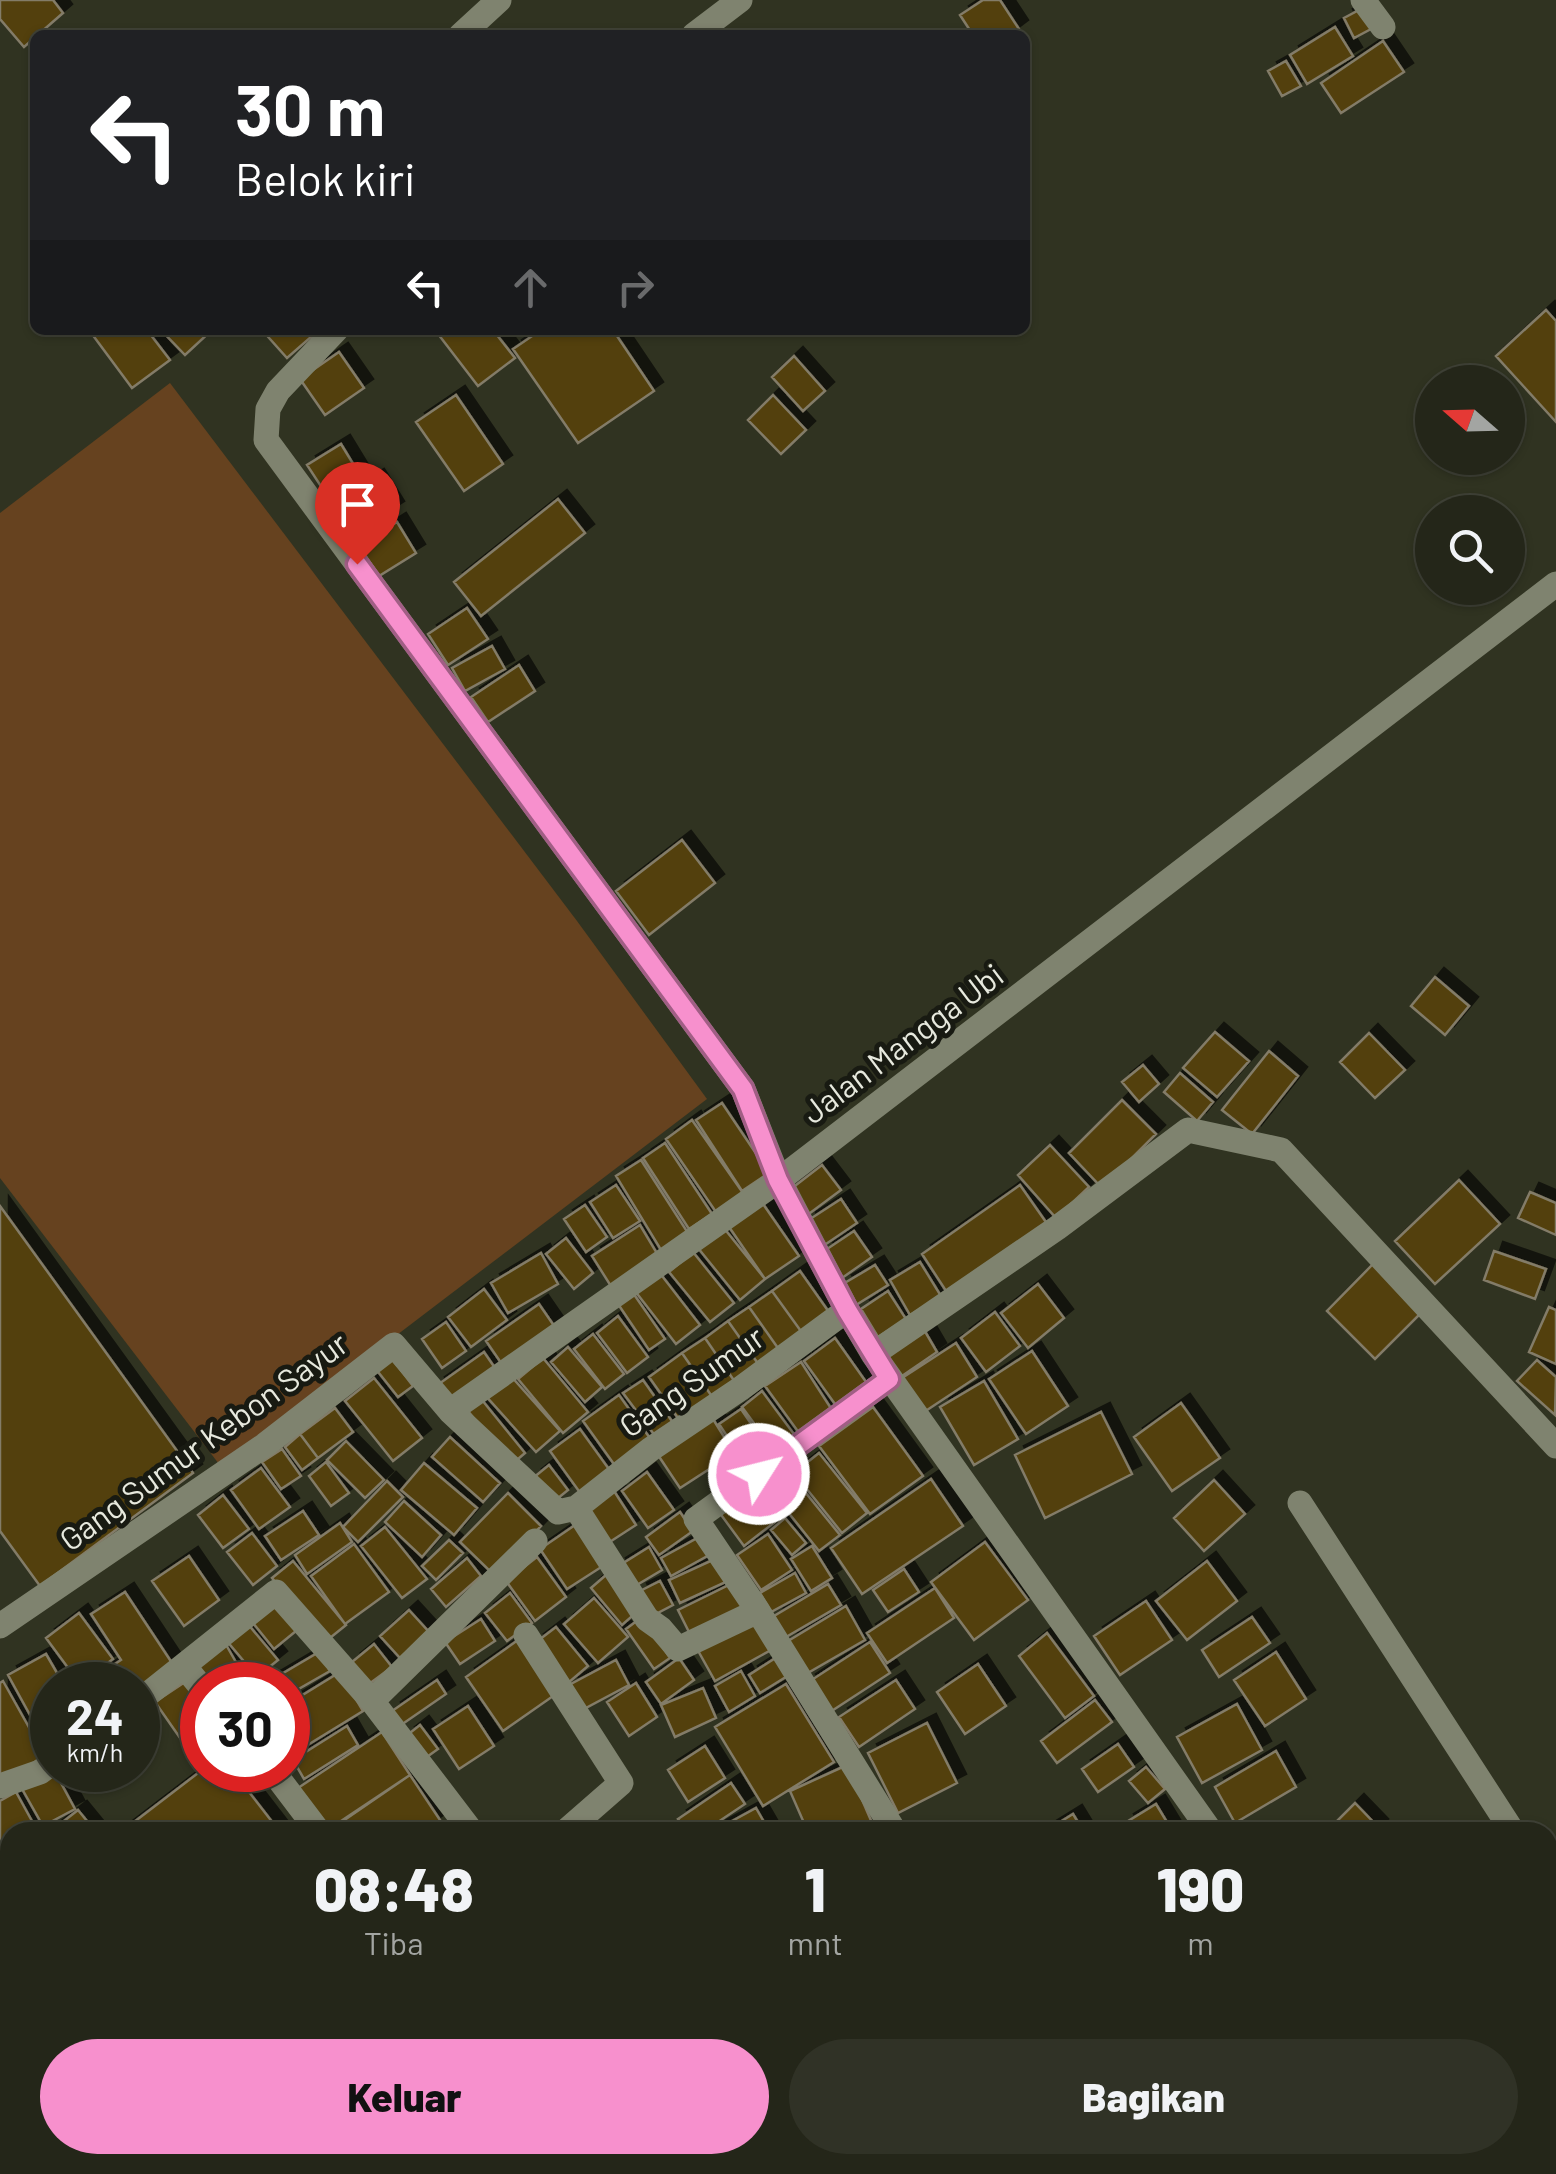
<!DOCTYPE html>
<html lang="id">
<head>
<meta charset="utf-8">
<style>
	:root { --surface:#242619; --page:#303226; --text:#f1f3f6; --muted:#a3a5a2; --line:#414338; --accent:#f790cd }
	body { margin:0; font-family:Barlow,sans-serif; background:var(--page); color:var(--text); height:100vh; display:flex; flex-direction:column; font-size:38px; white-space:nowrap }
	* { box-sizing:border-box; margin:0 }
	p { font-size:32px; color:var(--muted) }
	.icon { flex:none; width:55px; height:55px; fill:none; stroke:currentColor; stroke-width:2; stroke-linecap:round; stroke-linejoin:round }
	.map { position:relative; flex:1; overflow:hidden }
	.side { position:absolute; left:0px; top:1822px; width:1558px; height:352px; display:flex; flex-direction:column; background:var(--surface); border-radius:30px 30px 0 0; box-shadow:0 2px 8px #0004,0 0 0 2px var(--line) }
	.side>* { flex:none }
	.hud { position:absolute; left:30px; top:30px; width:1000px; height:305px; border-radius:15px; box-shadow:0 2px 8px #0004,0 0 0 2px var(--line); background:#202124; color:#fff; overflow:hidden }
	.needle { width:65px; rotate:290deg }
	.controls { position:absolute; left:1415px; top:365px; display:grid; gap:20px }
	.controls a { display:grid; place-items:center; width:110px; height:110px; border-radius:50%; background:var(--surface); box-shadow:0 2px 8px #0004,0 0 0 2px var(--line); font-size:50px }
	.speed { position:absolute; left:30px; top:1662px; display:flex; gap:20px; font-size:50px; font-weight:700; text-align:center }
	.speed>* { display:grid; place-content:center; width:130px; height:130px; border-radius:50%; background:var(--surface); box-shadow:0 2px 8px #0004,0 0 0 2px var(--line); line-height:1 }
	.speed small { font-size:25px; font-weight:400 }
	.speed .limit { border:15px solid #d22; background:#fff; color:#111 }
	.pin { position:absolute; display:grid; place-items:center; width:85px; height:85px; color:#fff; margin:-102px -42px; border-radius:50% 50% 50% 0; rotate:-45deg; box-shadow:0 0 10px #0007 }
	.pin .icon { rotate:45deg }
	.me { position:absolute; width:110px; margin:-55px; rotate:54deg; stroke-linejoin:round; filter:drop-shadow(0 0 8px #0008) }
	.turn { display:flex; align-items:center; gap:35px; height:210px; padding:0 40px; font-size:45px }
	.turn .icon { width:130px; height:130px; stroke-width:2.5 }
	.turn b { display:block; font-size:70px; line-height:85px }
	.lanes { display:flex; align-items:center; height:95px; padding:0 40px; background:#0003; justify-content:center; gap:50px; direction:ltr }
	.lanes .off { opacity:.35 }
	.eta { display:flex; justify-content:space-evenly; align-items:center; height:170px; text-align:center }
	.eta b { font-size:60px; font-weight:800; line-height:70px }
	.cta { display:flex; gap:20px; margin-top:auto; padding:20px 40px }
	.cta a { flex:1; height:115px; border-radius:60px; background:var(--accent); color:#111; font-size:40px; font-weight:800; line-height:115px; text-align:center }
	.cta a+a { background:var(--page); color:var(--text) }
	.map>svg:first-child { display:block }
</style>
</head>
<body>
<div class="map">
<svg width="1556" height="2174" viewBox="0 0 1556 2174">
	<defs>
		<filter id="shadow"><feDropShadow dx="9" dy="-9" stdDeviation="0" flood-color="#0009"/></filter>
	</defs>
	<rect width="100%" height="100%" fill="#303321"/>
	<path fill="#66421f" d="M170,383L577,921L707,1099L222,1468L0,1178V513Z"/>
	<path fill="#53410b" stroke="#837b68" stroke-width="2.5" filter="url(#shadow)" d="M0,0H53L63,13L24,47L0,19Z
		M983,0H1000L1019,29L1011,35H973L960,15Z
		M1361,9L1371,29L1354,38L1344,18Z
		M1335,27L1353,56L1307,84L1290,55Z
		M1383,41L1404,72L1341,113L1321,83Z
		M1286,61L1301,86L1282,96L1268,71Z
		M1546,310L1556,321V422L1496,356Z
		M89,330H147L170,360L132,388Z
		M161,330H212L185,355Z
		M262,330H319L287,358Z
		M435,330H493L515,358L478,386Z
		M541,330H613L654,391L578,443L513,349Z
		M339,352L364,388L325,415L300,379Z
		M794,356L825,391L803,411L772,377Z
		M456,395L503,464L464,491L416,422Z
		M773,395L806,430L781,454L748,420Z
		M341,444L363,480L330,500L307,465Z
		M375,478L395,510L353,537L332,506Z
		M558,499L585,533L481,616L454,582Z
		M397,522L416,553L379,576L359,546Z
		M467,608L488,639L448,665L428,634Z
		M492,646L505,669L465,691L452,668Z
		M519,665L535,691L488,722L471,697Z
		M682,840L715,883L649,935L616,891Z
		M1435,977L1469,1006L1445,1035L1411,1006Z
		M1215,1032L1249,1061L1217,1097L1183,1068Z
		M1369,1033L1405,1070L1375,1098L1340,1062Z
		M1269,1051L1298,1076L1252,1134L1222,1110Z
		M1143,1065L1159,1084L1139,1102L1122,1082Z
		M1180,1073L1213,1102L1197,1121L1164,1092Z
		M1122,1100L1156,1134L1102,1188L1069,1153Z
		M722,1103L769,1173L742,1191L696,1120Z
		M692,1120L743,1193L716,1212L666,1139Z
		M665,1143L712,1214L689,1229L643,1158Z
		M1050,1145L1089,1187L1056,1218L1018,1175Z
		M641,1160L688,1233L661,1250L616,1176Z
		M822,1165L841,1190L806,1216L787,1192Z
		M1459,1180L1500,1224L1435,1284L1395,1241Z
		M616,1185L640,1221L613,1238L590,1202Z
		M1020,1185L1048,1225L948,1294L922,1254Z
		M1530,1192L1556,1203V1235L1518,1218Z
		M841,1199L857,1223L823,1246L807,1221Z
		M761,1201L799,1256L765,1279L727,1224Z
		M585,1205L607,1237L586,1252L564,1219Z
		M0,1206L193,1473L40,1586L0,1531Z
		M640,1225L661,1260L614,1291L592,1256Z
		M723,1227L765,1279L740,1300L698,1248Z
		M854,1231L872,1257L842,1278L824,1251Z
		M566,1238L593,1273L574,1289L546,1254Z
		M1494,1251L1546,1269L1535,1299L1484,1280Z
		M693,1252L734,1303L710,1322L669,1272Z
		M541,1253L558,1284L508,1313L491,1283Z
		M920,1262L941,1296L910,1315L890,1280Z
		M1375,1262L1423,1311L1375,1359L1327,1311Z
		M875,1265L888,1285L856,1305L843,1284Z
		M800,1271L831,1315L803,1334L772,1291Z
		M659,1272L700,1325L676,1344L635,1291Z
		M1038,1284L1064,1318L1028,1348L1001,1313Z
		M484,1289L507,1320L471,1347L448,1317Z
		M772,1291L803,1334L780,1351L749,1307Z
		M888,1291L906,1319L878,1337L861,1309Z
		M633,1293L665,1339L649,1350L618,1304Z
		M539,1304L559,1333L506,1370L486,1341Z
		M749,1307L780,1351L759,1365L728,1321Z
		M1549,1307L1556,1310V1364L1529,1352Z
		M995,1312L1020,1346L986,1372L961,1338Z
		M618,1316L648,1357L627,1373L597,1333Z
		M728,1321L759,1365L735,1382L705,1338Z
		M446,1322L466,1351L442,1368L422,1339Z
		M923,1328L937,1352L899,1378L883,1354Z
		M593,1334L624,1374L605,1389L574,1349Z
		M705,1338L735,1382L713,1398L682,1353Z
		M835,1338L871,1389L840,1411L804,1361Z
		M956,1343L977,1377L921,1414L899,1380Z
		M568,1347L602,1387L585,1402L551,1362Z
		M1032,1351L1068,1406L1026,1434L989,1379Z
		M484,1352L495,1368L448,1402L436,1386Z
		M682,1353L713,1398L680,1421L649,1377Z
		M390,1356L413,1386L398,1397L375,1368Z
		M543,1358L588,1412L563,1433L518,1379Z
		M1537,1360L1556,1377L1555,1415L1517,1381Z
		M801,1362L834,1413L802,1437L765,1386Z
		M509,1374L560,1431L536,1452L485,1395Z
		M374,1378L422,1438L393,1461L345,1401Z
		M643,1380L674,1424L656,1437L623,1393Z
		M984,1381L1018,1439L974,1465L940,1407Z
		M762,1391L799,1441L779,1457L742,1407Z
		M619,1395L652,1441L616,1467L583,1421Z
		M482,1400L525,1453L511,1465L468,1411Z
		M1181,1403L1220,1458L1172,1491L1134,1437Z
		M873,1407L923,1476L870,1514L819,1446Z
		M335,1408L353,1432L318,1458L300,1434Z
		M741,1409L775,1459L753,1475L719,1424Z
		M1101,1412L1132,1474L1045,1518L1015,1455Z
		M713,1419L734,1453L680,1488L658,1455Z
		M580,1429L611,1472L581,1494L550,1451Z
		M300,1434L318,1458L302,1470L285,1447Z
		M450,1437L500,1483L483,1502L432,1457Z
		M346,1441L384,1480L365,1498L327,1460Z
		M282,1449L301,1476L281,1489L262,1462Z
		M819,1453L867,1513L842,1533L794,1473Z
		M326,1462L349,1493L331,1506L309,1476Z
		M424,1463L477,1508L454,1535L401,1490Z
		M549,1465L568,1490L552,1503L533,1478Z
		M261,1468L290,1507L259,1529L231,1490Z
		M647,1472L674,1510L648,1528L622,1491Z
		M792,1476L840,1535L819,1551L772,1492Z
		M931,1479L963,1526L862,1594L831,1548Z
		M1214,1480L1245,1514L1204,1551L1174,1518Z
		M387,1481L403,1497L358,1542L343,1527Z
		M755,1485L780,1518L744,1546L719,1512Z
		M614,1491L636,1525L605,1545L583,1511Z
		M508,1493L541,1526L494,1575L460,1542Z
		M223,1495L249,1529L223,1548L198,1515Z
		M404,1501L441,1535L422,1557L385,1522Z
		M303,1511L319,1535L281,1560L265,1536Z
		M680,1512L693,1531L659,1555L646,1537Z
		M785,1518L806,1543L792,1555L771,1530Z
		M340,1523L352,1542L307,1574L295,1555Z
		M578,1523L606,1564L567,1589L540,1549Z
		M385,1527L427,1579L402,1598L361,1546Z
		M252,1533L277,1566L253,1585L227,1552Z
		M768,1534L792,1570L761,1590L737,1555Z
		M701,1536L711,1554L671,1576L661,1558Z
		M449,1540L463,1553L436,1580L422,1566Z
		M985,1542L1028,1600L974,1640L931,1582Z
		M354,1544L389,1592L345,1624L311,1576Z
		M812,1546L832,1578L811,1591L791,1559Z
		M649,1547L662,1570L630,1589L617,1567Z
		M189,1556L219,1600L184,1626L152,1581Z
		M537,1557L566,1597L535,1621L506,1581Z
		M467,1558L481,1576L446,1607L431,1589Z
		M717,1558L728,1581L680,1603L669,1580Z
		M293,1561L346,1625L325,1642L272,1578Z
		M1207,1561L1237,1601L1187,1640L1156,1601Z
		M904,1569L919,1592L888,1612L873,1590Z
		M795,1573L806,1593L771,1612L760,1593Z
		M606,1575L638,1611L622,1625L591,1588Z
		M660,1581L673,1605L650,1617L638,1592Z
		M733,1583L748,1612L693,1640L678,1610Z
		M828,1584L841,1605L786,1637L774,1616Z
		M935,1588L954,1618L887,1663L867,1633Z
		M125,1592L174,1666L138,1691V1685H83L121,1660L91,1614Z
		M510,1593L532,1623L507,1641L485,1613Z
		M594,1598L628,1637L598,1663L564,1624Z
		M1146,1601L1172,1640L1120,1675L1094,1636Z
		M275,1605L296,1631L274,1649L253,1623Z
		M846,1606L865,1640L806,1674L788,1641Z
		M409,1610L429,1632L400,1658L380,1636Z
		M79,1613L113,1659L80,1684L46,1638Z
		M753,1616L771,1650L715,1681L696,1647Z
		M642,1617L670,1658L654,1669L626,1629Z
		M1252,1617L1270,1643L1219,1677L1202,1650Z
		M481,1619L495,1641L460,1664L445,1642Z
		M247,1623L278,1660L257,1677L226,1640Z
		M556,1627L588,1666L568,1683L535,1643Z
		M1047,1633L1094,1696L1065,1718L1019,1656Z
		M518,1640L556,1694L503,1731L466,1677Z
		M870,1642L890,1673L827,1714L807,1683Z
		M225,1643L249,1685H202L188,1663Z
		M374,1644L392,1667L369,1684L352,1662Z
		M319,1652L330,1671L288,1695V1685H263Z
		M1276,1652L1306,1699L1265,1726L1234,1680Z
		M46,1654L64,1685H52V1755L8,1675Z
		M777,1657L789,1675L760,1693L749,1675Z
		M679,1658L694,1680L661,1704L646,1682Z
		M616,1660L629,1685L582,1710L569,1685Z
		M978,1664L1006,1706L965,1734L937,1692Z
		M741,1671L755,1696L729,1712L715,1686Z
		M340,1672L363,1711L288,1757V1704Z
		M188,1680L202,1701V1733L185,1745L155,1702Z
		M437,1680L446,1694L401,1725L392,1711Z
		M896,1680L915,1709L859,1747L839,1717Z
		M3,1681L45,1756L3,1780L0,1775V1683Z
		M636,1683L657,1717L629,1736L607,1702Z
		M786,1684L834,1762L763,1806L715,1727Z
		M703,1688L716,1718L675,1737L661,1705Z
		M1095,1700L1112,1722L1057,1763L1041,1741Z
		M1237,1704L1262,1750L1202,1783L1177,1737Z
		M468,1706L494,1746L459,1769L433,1729Z
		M927,1723L957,1783L898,1813L868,1753Z
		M420,1725L438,1749L424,1759L406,1736Z
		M347,1726L358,1745L304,1779L293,1760Z
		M382,1732L410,1775L326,1831L298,1788Z
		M1118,1744L1134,1767L1098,1792L1082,1769Z
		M705,1746L725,1778L688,1802L668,1770Z
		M1276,1751L1296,1787L1235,1823L1215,1787Z
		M847,1765L876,1832H808L790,1791Z
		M1146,1767L1165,1789L1148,1803L1129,1781Z
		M54,1770L75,1809L43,1826L21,1787Z
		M202,1770H232L280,1832H121Z
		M410,1775L440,1820L422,1832H327Z
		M731,1783L745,1804L703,1832H688L678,1819Z
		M16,1792L38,1832H10V1859L5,1862L0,1852V1801Z
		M1355,1803L1379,1828L1374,1832H1326Z
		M1156,1804L1173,1832H1131L1125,1823Z
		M756,1808L768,1829L761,1832H712Z
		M78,1810L96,1832H50Z
		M1073,1814L1084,1832H1044Z
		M10,1918V2062L0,2069V1926Z
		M0,2135L10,2149V2165H19L6,2174H0Z
		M114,2165H335L324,2174H102Z
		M409,2165H678L685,2174H399Z
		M1251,2165H1291L1272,2174H1255Z"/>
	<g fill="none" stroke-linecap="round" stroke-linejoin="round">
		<path stroke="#7f836f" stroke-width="25" d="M1363,0L1383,27
			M461,35L499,0
			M694,35L740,0
			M336,330L278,391L268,409L266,440L743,1089L779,1180L847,1310L873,1354L1211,1832
			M873,1354L1057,1228L1188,1130L1281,1150L1556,1446
			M889,1379L696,1519L758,1611L895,1832
			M450,1411L558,1512L576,1508L651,1449L740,1389L847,1310
			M1300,1503L1513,1832
			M576,1508L647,1619L661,1629L678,1649L758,1611
			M0,1626L265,1445L394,1345L450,1411L779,1180L1556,584
			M526,1635L621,1783L565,1832
			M184,1666L202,1688
			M372,1701L535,1541
			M138,1702L276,1592L372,1701L472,1832
			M272,1770L319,1832
			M0,1786L40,1772L52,1763
			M1548,1885L1556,1899
			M1548,2069L1556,2064
			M1439,2165L1445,2174"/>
	</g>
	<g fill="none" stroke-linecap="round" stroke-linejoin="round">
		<defs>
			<path id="route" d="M357,564L743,1089L778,1180L847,1310L889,1379L759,1474"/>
		</defs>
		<use href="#route" stroke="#a15e85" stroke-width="25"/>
		<use href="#route" stroke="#f790cd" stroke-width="18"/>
	</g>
	<g text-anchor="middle" stroke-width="10" stroke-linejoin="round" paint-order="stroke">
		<g font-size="32" fill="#e7e9de" stroke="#181a12">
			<text transform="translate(903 1044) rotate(-37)" y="11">Jalan Mangga Ubi</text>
			<text transform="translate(692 1382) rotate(-35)" y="11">Gang Sumur</text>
			<text transform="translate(204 1442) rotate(-36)" y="11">Gang Sumur Kebon Sayur</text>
		</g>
	</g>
</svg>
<div class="controls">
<a><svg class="needle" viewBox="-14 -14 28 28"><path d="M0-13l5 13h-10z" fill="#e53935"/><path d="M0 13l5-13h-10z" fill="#a3a5a2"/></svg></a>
<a><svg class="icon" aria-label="search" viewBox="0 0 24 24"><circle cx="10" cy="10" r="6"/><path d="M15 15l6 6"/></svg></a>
</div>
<div class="speed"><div>24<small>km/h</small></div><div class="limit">30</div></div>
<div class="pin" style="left:357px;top:564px;background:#d93025"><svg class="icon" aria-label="arrive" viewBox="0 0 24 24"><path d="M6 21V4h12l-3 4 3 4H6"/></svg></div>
<svg class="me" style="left:759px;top:1474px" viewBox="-20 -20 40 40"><circle r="17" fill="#f790cd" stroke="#fff" stroke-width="3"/><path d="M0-11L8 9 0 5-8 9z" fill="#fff"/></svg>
<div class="hud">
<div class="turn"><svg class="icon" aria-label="left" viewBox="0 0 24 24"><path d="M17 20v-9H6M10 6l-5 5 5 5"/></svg><div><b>30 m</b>Belok kiri</div></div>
<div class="lanes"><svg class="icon" aria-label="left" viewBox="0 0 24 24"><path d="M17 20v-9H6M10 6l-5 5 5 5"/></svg><svg class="icon off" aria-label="ahead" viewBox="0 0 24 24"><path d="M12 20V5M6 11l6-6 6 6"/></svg><svg class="icon off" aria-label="right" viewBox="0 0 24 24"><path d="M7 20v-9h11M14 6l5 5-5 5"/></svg></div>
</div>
<section class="side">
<div class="eta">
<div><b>08:48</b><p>Tiba</p></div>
<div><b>1</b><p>mnt</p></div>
<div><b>190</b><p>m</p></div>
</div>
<div class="cta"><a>Keluar</a><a>Bagikan</a></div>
</section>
</div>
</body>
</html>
